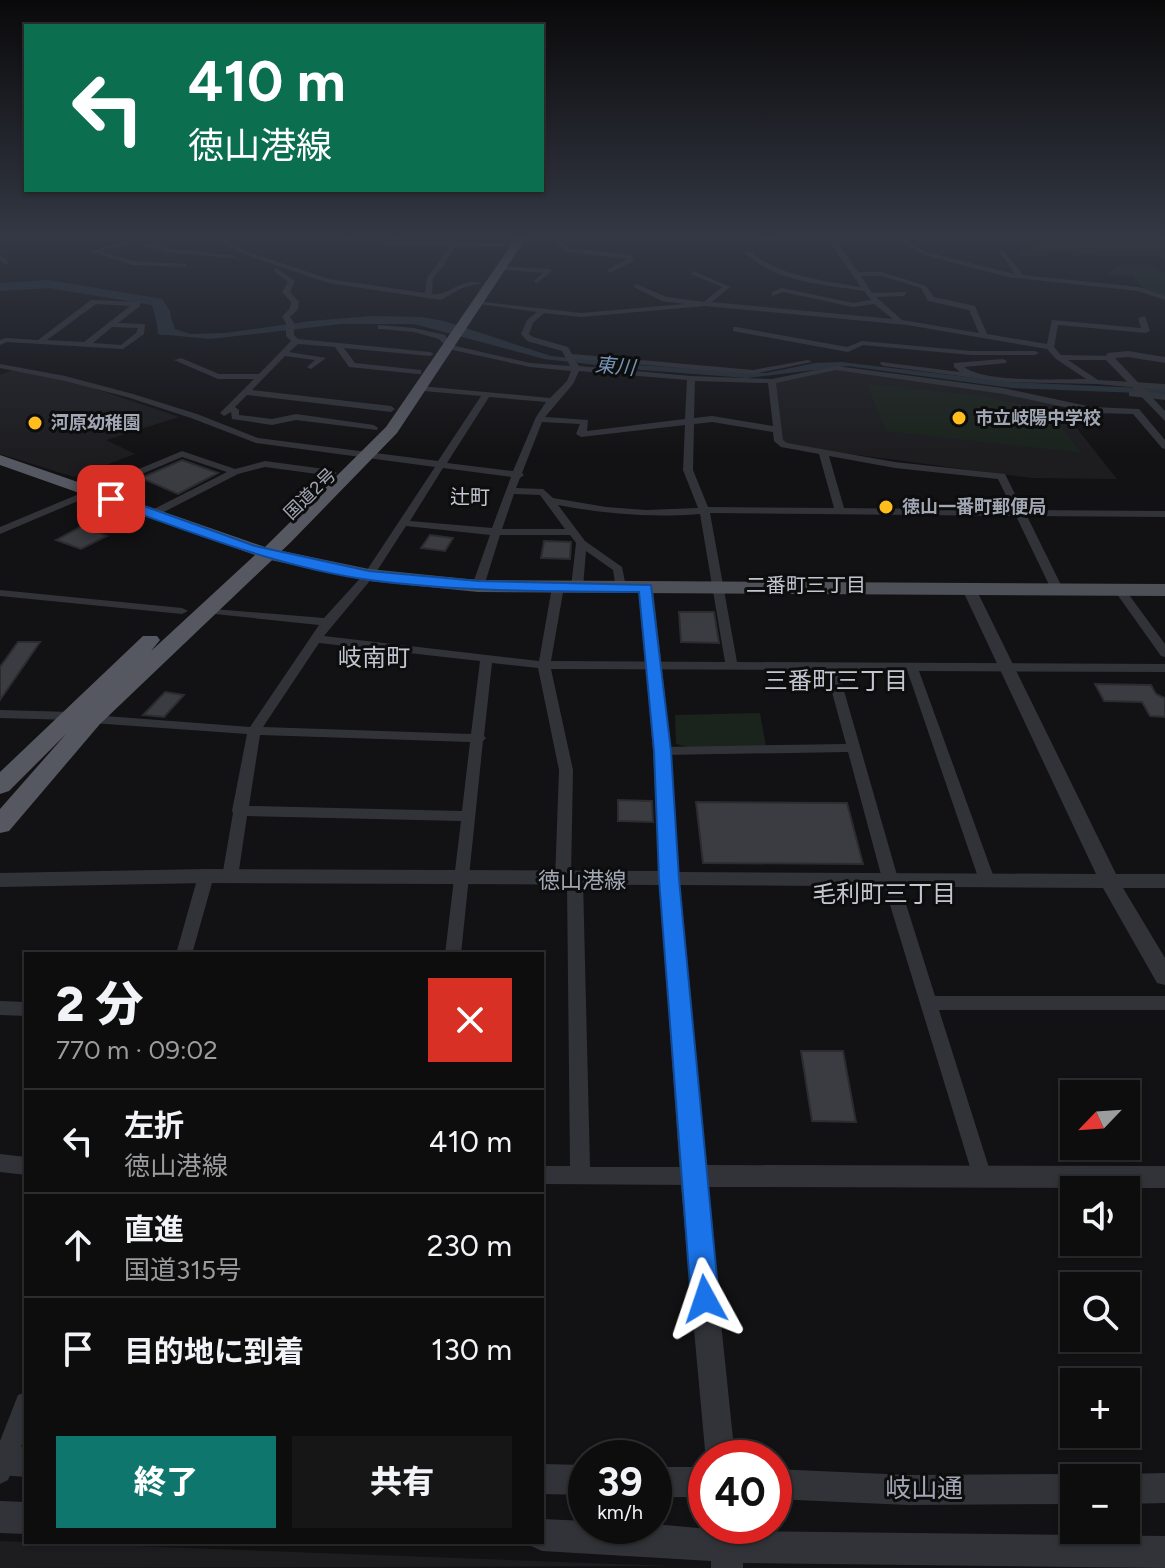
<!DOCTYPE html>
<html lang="ja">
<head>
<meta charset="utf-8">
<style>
	:root { --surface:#0e0d0e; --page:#171617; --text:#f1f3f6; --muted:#9b9c9e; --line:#2e2d2e; --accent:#0f766e }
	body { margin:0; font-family:Figtree,"Noto Sans JP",sans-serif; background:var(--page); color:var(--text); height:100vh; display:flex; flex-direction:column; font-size:30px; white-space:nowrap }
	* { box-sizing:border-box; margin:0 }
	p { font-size:26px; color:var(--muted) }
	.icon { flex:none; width:44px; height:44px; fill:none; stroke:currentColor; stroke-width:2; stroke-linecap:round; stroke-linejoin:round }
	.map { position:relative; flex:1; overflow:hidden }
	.details { position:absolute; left:24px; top:952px; width:520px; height:592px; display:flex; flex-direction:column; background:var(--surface); border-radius:0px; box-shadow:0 2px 6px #0004,0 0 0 2px var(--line) }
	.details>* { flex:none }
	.top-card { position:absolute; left:24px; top:24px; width:520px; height:168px; border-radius:0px; box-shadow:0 2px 6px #0004,0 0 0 2px var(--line); background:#0b6e4f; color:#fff; overflow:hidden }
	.needle { width:52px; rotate:245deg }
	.controls { position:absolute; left:1060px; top:1080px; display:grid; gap:16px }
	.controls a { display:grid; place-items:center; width:80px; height:80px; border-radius:0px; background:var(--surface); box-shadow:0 2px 6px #0004,0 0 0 2px var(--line); font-size:40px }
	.speed { position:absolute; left:568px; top:1440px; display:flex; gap:16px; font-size:40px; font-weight:700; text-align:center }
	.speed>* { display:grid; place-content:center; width:104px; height:104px; border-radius:50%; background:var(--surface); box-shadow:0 2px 6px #0004,0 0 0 2px var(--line); line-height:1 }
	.speed small { font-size:20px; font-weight:400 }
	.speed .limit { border:12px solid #d22; background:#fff; color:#111 }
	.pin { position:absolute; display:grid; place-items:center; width:68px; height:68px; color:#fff; margin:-34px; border-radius:16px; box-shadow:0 4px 12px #0006 }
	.me { position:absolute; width:88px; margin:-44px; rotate:355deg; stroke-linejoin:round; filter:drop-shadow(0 0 6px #0008) }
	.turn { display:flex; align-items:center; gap:28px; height:168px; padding:0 32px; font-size:36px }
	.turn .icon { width:104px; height:104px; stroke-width:2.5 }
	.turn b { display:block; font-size:56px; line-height:68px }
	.round { display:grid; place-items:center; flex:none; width:84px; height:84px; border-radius:0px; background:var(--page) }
	.head { display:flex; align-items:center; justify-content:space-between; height:136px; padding:0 32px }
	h1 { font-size:48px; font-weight:800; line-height:60px }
	.button { display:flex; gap:16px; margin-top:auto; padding:16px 32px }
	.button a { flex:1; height:92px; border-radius:0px; background:var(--accent); color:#fff; font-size:32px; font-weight:800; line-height:92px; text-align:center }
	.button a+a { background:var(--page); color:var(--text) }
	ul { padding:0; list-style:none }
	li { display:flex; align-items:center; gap:24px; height:104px; padding:0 32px; border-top:2px solid var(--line) }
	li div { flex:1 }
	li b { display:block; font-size:30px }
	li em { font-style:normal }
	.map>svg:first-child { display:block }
</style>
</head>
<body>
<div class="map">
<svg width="1165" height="1568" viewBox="0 0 1165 1568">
	<rect width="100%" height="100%" fill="#121113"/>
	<path fill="#1d1d20" d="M836,368L1056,402L1117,479L1032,478L782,445L772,381Z
		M13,370L84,385L179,417L106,440L135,454L74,477L0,454V375Z
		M0,1541L26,1542L670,1566L0,1568Z"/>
	<path fill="#1b231d" d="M941,235H1165V262L1159,256L1056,253L1021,256L1019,253L1037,248L969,240L954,243Z
		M1145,264L1165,273V297L1143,289L1133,276L1107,275L1120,265Z
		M867,384L983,396L1047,410L1082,453L886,431Z
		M760,713L766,746L688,747L676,744L675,715Z"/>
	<path fill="#273038" d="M157,302L168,310L175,329L190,334L225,333L311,321L372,316L421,317L444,321L551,356L636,365L766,373L815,363L841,362L1009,382L1165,389V394L1011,388L848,366L747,378L641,370L544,359L414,324H341L210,339L158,334C155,322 161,313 157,302Z"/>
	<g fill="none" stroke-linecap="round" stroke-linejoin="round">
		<path fill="#273038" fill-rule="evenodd" d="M49,280L162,299L170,311L172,332L170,335H160L152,305L49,288L0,291V283Z"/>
	</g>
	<path fill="#3b3c41" stroke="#2b2b30" stroke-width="2" d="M182,460L218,473L178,494L141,478Z
		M82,526L107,536L81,549L56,540Z
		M430,535L453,538L445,551L421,548Z
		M544,541L571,542L570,559L541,558Z
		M679,612H714L719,643L681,642Z
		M18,642H40L0,700V667Z
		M1095,684L1151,685L1156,694L1165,698V717L1150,716L1142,702L1104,701Z
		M165,692L184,695L164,717L143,715Z
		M618,800L652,801L653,822L618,821Z
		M696,802L847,803L863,864L703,863Z
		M801,1051H843L856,1122L812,1121Z"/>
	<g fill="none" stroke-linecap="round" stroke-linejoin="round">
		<path fill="#323339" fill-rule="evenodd" d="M217,235H224L232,244L251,253L329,279L425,293L427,278L453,242L456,244L443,267L433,278L432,294C449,297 460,277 482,283L462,288L441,300L328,283L247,255L228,246Z
			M395,235H402L393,245H389Z
			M520,235H591L593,238H556L569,248L630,255L634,261L609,273L607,270L627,259L567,252L548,238Z
			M755,235L766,238L801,235L765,242Z
			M825,235H832L858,272H882L926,286L934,297L975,306L987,334L1047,344L1052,320L1141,328L1138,318L1145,316L1150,331L1146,333L1058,325L1054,347L1061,355L1112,356L1113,358L1109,360H1068L1098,380L1165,384V390L1096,384L1005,382L884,366L880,364L881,362L960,372L954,367V363L1003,359L1007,361L1006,363L964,367C985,383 1058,379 1086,379L1056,359L1047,349L907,325L705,306L581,317L544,313L533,323L529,334L533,337L568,347L572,354L753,370L808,360L812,362L753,374L574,359L579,366L691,376L772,379L836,366L1003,388L1092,407L1139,409L1165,440V449L1162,448L1133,414L1092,413L1003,394L836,370L776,383L783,440L787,443L895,462L1005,474L1023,510L1165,511V517L1027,516L1063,589L1057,592L1051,589L1016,516L710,513L737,662L1165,664V672L919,671L996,883L993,887H983L980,883L907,670H838L899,882L935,996H1165V1010H939L991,1174L988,1180L981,1183L974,1180L883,882L848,752L662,755L655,751L662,747L846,744L826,670L551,669L573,770L571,876H580L583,880L590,1167H693L700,1170L703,1176L700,1182L693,1185L542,1184V1166H570L567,884H558L555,880L559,770L538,668L492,663L484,736L486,738L483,741L461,954H445L461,821L247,816L238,877L235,881H225L222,877L233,813L232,811L247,734L92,723L85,719L92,715L250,727L319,625L205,613L201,612V608L324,618L365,573L435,467L256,443L191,418L127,397L65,381L0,368V364L65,376L133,394L197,414L258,438L438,461L481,396L423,391L420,390V386L550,398L567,381L571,371L530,367L448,349L439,339L414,332L381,329H378V325L414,328L445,335L451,345L530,363L570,366L562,351L527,341L521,334L527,320L537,312L472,303L476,301L581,313L685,304L662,301L634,287L636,284L667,297L704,302L722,287L691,274L693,271L730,287L712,302L893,319L874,304L853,307L783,292L772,296V292L782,288L853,303L871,300L864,291C822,284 776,283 744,252L749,251C782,277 821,280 861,287ZM861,276H882L921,288L928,301L969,310L979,333L902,320L876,297L904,296L907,292L872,293ZM579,371L687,380L685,419L587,431L588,420L545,417L573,384ZM695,381L768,383L773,426L712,416L694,418ZM489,397L546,402L536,417L513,471L447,463ZM542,422L580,424L576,434L581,437L685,425L683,470L698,508L646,510L606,507L553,498L543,489L516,488L520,478L524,475L522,473ZM712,422L773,432L774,441L781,447L819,454L834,508L708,507L693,470L694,424ZM829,456L895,468L998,479L1013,510L844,508ZM443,468L511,477L492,528L410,521ZM514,494L540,495L565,529H502ZM558,505C605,514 652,518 700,514L725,662L551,661L564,587L558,584L552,587L539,661L324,636L373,577L406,526L490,535L472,586L474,588H482L484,586L500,535H570L576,543L571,587L573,589L577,590L583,587L586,551L613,570L616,589H624L626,587L622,567L585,541ZM319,643L480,661L471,734L263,727ZM260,735L470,742L462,811L249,806Z
			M886,235H894L929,253L1015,274L999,251L1002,249L1023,275L1139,287L1165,296V300L1138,291L1007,277L925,255Z
			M134,239L166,248L236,256L233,258L166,252L134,243L100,251L133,261L187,264L185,267L133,265L90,251Z
			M0,254L8,262V264H4L0,260Z
			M499,266L549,269L552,271L537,283L534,281L543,273L497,269Z
			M276,268L295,281L290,292L299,302L298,309L290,317L294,323V335L298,339L430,352L434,354L430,356L344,348L355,363L421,370V374H418L349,367L335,347L298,344L289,352L326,358L311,369L307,367L315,360L285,356L252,390L391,406L395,409L391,412L247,395L235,407L239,410V415L272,419L296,414L374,425L378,428L377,430L296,420L272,425L232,419L231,412L224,416L220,413L254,379H218L174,360L181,358L219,374H259L291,341L286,336V323L282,317L290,308L291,302L282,292L288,282L274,271Z
			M91,300L140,302V306L118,323L145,324L144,334L123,349L7,342L0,345V340L6,338L38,340ZM96,304L130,306L84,342L47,340ZM112,327L138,328L136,333L121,345L93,343Z
			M736,327L847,347L862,341L971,351H1035L1039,353L1035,355H971L863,345L848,352L733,331V327Z
			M1132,391L1165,394V400L1129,396V392Z
			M182,451L235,469L265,461L332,470L337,473L332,476L265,467L238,474L156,516H148V512L227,472L182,457L0,534V527Z
			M1120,587L1124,588L1165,644V657L1161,656L1114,590Z
			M0,590L182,608L188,611L182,614L0,596Z
			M0,710L72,712L79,716L72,720L0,718Z
			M206,871L211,872L214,876L192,954H176L198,876L201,872Z
			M0,1001L26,1002V1016L0,1015Z
			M0,1154L26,1157V1175L0,1172Z
			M26,1392V1434L8,1480L0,1484V1441L18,1395Z"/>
		<path fill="#323339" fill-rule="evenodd" d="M308,235L391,242L515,243L519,245L515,247L391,246Z
			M1128,351L1165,357V363L1128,357L1115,358L1165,411V421L1104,358L1108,353Z
			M646,584L653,588L671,751L678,872L1096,874L962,589L969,585L976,589L1116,874H1165V888H1123L1165,958V985L1157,983L1103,888L679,885L705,1165L1165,1166V1188L707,1187L735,1458H706V1461L680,1176L660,885L206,883L0,887V873L206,869L659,871L653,751L639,588Z
			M0,1445L26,1447V1477L0,1475Z
			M542,1464L586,1465V1495L542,1494Z
			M654,1467H706V1497H654Z
			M774,1469L908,1475L1074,1474L1085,1478H1074V1504L908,1505L774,1499Z
			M1165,1473V1503L1126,1504V1478H1115L1126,1474Z
			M0,1501L26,1502V1534L0,1533Z
			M542,1519L586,1521V1526L654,1524L709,1529V1526H741V1531L1165,1536V1568L743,1563V1568H711V1561L542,1551L531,1546L529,1542H542Z"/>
		<path fill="#4e5058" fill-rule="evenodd" d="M268,548L369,569L478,580L1165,584V596L478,592L369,581L261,558L259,554Z"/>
		<path fill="#565861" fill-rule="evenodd" d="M518,235H528L397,433L291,542L100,724L9,831L0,833V809L66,734L9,791L0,794V772L143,636H157L160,640L151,651L255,555L0,465V455L265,547L386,427Z"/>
	</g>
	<linearGradient id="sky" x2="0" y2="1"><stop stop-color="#0a090a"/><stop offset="0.52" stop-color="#333844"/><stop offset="1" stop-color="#333844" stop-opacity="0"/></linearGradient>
	<rect width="1165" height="455" fill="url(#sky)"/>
	<path fill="#1a73e8" stroke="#114b97" stroke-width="2" d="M107,496H116L255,546L369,571L478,581L651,585L671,751L679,879L719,1299L715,1308L705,1312L695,1308L691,1299L659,879L654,751L639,592C550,591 459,592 370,580C279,567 193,533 107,502Z"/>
	<g fill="#ffbe1e" stroke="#0d0d0e" stroke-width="3">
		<circle cx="959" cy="418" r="8"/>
		<circle cx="35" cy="423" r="8"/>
		<circle cx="886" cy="507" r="8"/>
	</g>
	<g text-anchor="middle" stroke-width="6" stroke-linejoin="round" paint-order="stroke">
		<g font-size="18" font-weight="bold" fill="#a1a7b5" stroke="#0d0d0e" text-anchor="start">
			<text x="975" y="424">市立岐陽中学校</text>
			<text x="51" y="429">河原幼稚園</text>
			<text x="902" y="513">徳山一番町郵便局</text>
		</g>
		<g font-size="18" fill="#a1a7b5" stroke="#0d0d0e">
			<text transform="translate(310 494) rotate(-44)" y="6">国道2号</text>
		</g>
		<g font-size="20" font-style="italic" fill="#7494b5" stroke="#0d0d0e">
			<text transform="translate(615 366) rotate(5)" y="7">東川</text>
		</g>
		<g font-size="20" fill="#c3c6d1" stroke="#0d0d0e">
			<text x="470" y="504">辻町</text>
			<text x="806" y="592">二番町三丁目</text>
		</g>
		<g font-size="22" fill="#a1a7b5" stroke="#0d0d0e">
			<text x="582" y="888">徳山港線</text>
		</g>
		<g font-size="24" fill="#c3c6d1" stroke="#0d0d0e">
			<text x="374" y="666">岐南町</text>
			<text x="836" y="689">三番町三丁目</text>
			<text x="884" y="902">毛利町三丁目</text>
		</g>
		<g font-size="26" fill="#a1a7b5" stroke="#0d0d0e">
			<text x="924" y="1497">岐山通</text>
		</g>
	</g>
</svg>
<div class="controls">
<a><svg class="needle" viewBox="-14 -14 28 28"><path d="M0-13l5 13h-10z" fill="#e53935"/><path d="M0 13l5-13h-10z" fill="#9b9c9e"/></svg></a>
<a><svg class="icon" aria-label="sound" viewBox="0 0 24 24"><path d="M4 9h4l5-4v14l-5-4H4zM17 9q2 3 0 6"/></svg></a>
<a><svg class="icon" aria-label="search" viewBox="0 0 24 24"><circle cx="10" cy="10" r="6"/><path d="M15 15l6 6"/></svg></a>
<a>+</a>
<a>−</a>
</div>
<div class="speed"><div>39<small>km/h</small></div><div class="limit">40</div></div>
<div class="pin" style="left:111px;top:499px;background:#d93025"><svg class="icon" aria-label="arrive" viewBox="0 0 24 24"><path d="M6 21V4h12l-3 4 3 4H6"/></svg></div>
<svg class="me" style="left:705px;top:1299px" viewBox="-20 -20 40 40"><path d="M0-17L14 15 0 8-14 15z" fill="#1a73e8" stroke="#fff" stroke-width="4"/></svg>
<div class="top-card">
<div class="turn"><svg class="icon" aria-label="left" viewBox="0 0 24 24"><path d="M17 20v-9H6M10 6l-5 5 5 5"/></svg><div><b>410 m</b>徳山港線</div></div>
</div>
<section class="details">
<div class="head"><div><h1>2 分</h1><p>770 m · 09:02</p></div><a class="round" style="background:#d93025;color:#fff"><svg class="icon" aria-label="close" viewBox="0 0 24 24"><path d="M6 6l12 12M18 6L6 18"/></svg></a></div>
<ul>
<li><svg class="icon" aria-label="left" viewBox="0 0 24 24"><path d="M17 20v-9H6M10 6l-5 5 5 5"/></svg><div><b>左折</b><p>徳山港線</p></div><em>410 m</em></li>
<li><svg class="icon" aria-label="ahead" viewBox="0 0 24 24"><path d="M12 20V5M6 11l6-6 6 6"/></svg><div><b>直進</b><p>国道315号</p></div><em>230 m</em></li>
<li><svg class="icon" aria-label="arrive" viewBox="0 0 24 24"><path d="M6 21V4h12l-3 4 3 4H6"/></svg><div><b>目的地に到着</b></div><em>130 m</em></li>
</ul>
<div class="button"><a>終了</a><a>共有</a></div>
</section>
</div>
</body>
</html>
